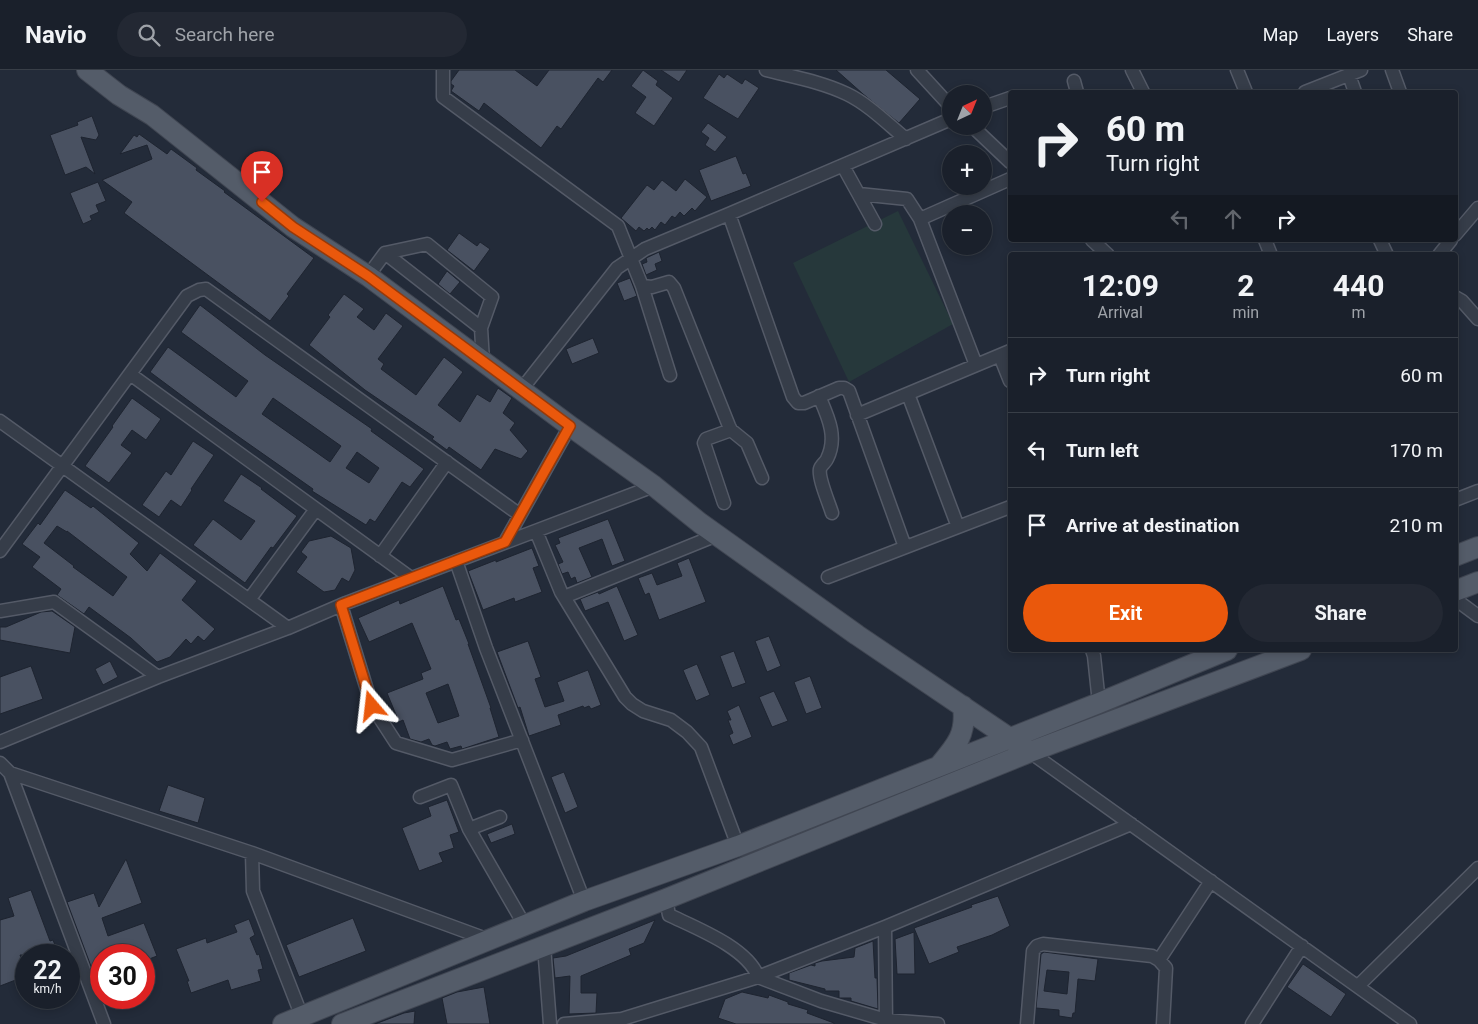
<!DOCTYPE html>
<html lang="en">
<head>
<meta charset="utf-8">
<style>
	:root { --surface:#1a202b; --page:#232833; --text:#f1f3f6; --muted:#9fa3a9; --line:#383e47; --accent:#ea580c }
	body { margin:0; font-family:Roboto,sans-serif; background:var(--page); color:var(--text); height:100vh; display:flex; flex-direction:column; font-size:19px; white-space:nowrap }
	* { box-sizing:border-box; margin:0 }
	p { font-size:16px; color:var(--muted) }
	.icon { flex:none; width:28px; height:28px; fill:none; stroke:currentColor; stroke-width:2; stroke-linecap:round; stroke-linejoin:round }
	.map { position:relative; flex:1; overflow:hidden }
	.sheet { position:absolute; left:1008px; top:182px; width:450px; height:400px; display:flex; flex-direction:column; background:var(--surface); border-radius:5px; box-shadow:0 2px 8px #0003,0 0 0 1px var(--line) }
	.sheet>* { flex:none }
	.guide { position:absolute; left:1008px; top:20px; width:450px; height:152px; border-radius:5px; box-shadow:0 2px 8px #0003,0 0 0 1px var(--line); background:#1a202b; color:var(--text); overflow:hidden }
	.needle { width:32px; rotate:43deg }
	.buttons { position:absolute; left:942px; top:15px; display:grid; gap:10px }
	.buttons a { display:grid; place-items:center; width:50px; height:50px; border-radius:50%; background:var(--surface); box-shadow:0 2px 8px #0003,0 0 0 1px var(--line); font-size:25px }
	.speed { position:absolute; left:15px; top:874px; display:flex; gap:10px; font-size:25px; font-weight:700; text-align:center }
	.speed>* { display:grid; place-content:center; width:65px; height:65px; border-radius:50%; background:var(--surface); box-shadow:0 2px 8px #0003,0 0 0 1px var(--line); line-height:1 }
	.speed small { font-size:12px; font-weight:400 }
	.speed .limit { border:8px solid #d22; background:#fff; color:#111 }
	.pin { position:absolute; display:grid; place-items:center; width:42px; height:42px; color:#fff; margin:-51px -21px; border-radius:50% 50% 50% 0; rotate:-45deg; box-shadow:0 0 5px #0007 }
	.pin .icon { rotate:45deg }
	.me { position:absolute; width:55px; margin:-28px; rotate:343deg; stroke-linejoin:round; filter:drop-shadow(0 0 4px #0008) }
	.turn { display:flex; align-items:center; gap:18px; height:105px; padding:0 15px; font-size:22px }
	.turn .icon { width:65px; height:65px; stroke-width:2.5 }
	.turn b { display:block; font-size:35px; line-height:42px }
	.lanes { display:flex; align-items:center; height:48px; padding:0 15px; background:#0003; justify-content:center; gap:25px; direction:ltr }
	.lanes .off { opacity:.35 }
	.eta { display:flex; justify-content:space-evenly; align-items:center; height:85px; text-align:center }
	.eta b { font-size:30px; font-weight:700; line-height:35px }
	.action { display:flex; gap:10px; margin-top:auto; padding:10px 15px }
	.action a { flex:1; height:58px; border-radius:30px; background:var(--accent); color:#fff; font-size:20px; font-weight:700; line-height:58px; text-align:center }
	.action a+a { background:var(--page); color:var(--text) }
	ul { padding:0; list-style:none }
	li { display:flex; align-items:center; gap:15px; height:75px; padding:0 15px; border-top:1px solid var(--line) }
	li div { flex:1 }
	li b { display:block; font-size:19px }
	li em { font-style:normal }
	header { display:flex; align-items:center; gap:30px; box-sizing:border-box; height:70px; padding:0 25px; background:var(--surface); border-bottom:1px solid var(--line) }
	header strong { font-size:24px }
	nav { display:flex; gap:28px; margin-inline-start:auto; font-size:18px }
	.search { width:350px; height:45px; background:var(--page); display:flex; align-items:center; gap:12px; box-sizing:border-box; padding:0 18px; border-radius:28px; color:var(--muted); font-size:19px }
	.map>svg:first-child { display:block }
</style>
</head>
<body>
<header>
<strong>Navio</strong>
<div class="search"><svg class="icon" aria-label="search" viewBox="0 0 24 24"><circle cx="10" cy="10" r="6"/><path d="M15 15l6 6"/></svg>Search here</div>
<nav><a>Map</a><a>Layers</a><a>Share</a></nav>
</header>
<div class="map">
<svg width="1478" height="954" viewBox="0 0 1478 954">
	<rect width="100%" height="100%" fill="#232b39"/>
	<path fill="#26383b" d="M898,141L953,254L849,312L793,193Z"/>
	<path fill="#495161" stroke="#1e2430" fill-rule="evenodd" d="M459,0H515L537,16L549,0H612L603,12L598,8L561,59L557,56L541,78L484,33L479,41L451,21L454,16L451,14V11Z
		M643,0L658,11L656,15L673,28L654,56L635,43L646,27L631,16Z
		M661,0H687L679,12Z
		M836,0H886L920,29L899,53L863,24Z
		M719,4L724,8L727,4L742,14L745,9L759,18L738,49L703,28Z
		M92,46L99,65L96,70L81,67L95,104L86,97L65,105L50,65L78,55L77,52Z
		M708,53L727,67L715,82L705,75L709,68L701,62Z
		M139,64L167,84L171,79L197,98L196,100L225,121L224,122L314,188L287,224L289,226L270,251L124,143L132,132L102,110L152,89L147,75L120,84L134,65L137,67Z
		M736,86L743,104L746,103L751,116L711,131L699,100Z
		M685,109L707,127L695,141L692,138L684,146L680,142L675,148L672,146L665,155L661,152L655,160L652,157L649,160L647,158L644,161L639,157L636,161L621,148L647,115L654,120L662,110L676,121Z
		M98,112L106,131L96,135L99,142L90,146L92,150L83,154L70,123Z
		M459,163L477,176L480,172L490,179L474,201L447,180Z
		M659,182L662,191L655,194L657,200L646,205L642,194L647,192L646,188Z
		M447,201L460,212L450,224L438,214Z
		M630,208L637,226L624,231L617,213Z
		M344,224L364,239L357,247L374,260L386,243L403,256L378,289L384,294L381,299L416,325L444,287L463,302L438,335L460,352L477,324L490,332L498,318L512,328L503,343L515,353L510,360L528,381L521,389L495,379L481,400L449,377L447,380L432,369L434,367L365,320L309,275L330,247L328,245Z
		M200,235L265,285L372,359L371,361L424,399L410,417L402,412L375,452L370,449L366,455L312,421L313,419L209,346L150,302L168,277L236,327L248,311L181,262ZM273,328L341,376L330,392L262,344ZM357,382L379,398L369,413L346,398Z
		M593,268L599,283L572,294L566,279Z
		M132,328L161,349L146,370L132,360L121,375L132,383L109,413L85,396L113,357L112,356Z
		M193,371L214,385L191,419L192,420L181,437L171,430L159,447L142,435L166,401L171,405Z
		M241,404L262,418L261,419L297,446L273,478L271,477L245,513L193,475L213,449L241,470L255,451L223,431Z
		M65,420L91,438L93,436L139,473L130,484L147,501L160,483L197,511L182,530L215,559L204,571L198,566L191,574L186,569L170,587L157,592L131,568L89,537L84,544L57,525L61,519L32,497L40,487L22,474L38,453L40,455ZM57,456L67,462V461L127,507L113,526L73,497L74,496L44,473Z
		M608,449L625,491L612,496L602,469L579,478L592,507L577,513L575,507L571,509L568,502L562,504L558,494L563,492L555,475L560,473L558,468Z
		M331,466L351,478L355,500L349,512L342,508L335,520L324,522L296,502L307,487L301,482L309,471Z
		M532,478L539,496L533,498L542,522L515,532L514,528L483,540L468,501L496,490V492Z
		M689,488L706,532L659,550L649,523L645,525L638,508L652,503L657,515L682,506L677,493Z
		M443,516L456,550L459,549L469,574H468L491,638H490L499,667L462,679L461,676L450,679L447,672L435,676L432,675L429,669L421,672L410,669L403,650L399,652L387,623L423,609L421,603L431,599L412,553L369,572L358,548L399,530L400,534ZM448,614L459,646L438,653L426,623Z
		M617,516L638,565L624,571L608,532L585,541L580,529L598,522L599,524Z
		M52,541L75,557L70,583L0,570V557H6L41,542Z
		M769,566L781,596L767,602L755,571Z
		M528,571L541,607L535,609L545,637L564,631L557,612L588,600L601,635L591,639L589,636L584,638L583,636L558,645L561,655L529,666L520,637L518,638L497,582Z
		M734,581L746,613L732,618L720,586Z
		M110,591L118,607L103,615L95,599Z
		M697,594L710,625L696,631L683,600Z
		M31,596L43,629L0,644V607Z
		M810,606L822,638L806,644L794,612Z
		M774,621L788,651L772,657L759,627Z
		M739,635L752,667L733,675L729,665L733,663L728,650H731L727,641Z
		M564,702L578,737L565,743L551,707Z
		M168,715L205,728L198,753L159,741Z
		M447,730L459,762L450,765L454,778L439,783L443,792L419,801L402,758L431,746L428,737Z
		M512,754L515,764L491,773L487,764Z
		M126,789L142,833L102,848L108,866L144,853L157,886L144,891V885H101V905L95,907L67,832L94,823L99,837Z
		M31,820L50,871L53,870L59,885H20L26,901V906L0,916V850L14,846L8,828Z
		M998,826L1010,856L992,865L957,877L959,882L929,894L914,858L972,837L971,835Z
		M353,848L366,881L299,907L286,875Z
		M249,849L255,865L250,868L257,885L259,884L263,899L258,900L261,911L231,920L228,910L191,923L187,911H189L176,879L206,868L207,873L237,862L234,855Z
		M655,850L644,873L629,879L631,885L581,906V923H597L596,943L569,944L570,906L555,908L553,888L566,886Z
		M914,862L915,904H897L895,869Z
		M873,871L875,908H877L878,939L851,931V928H839V921H825V919L789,910V903L811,895L815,896V893L822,891L854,887L855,878Z
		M1044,882L1098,889L1095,911L1078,909L1075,943H1073L1072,948L1059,946V940L1036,938L1041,884ZM1047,900L1069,902L1067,924L1044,921Z
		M1303,894L1346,924L1331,947L1287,917Z
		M484,917L490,954H447L442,928L457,922Z
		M742,922L768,928L769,925L788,932V934L808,940L807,943L834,953V954H736L718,948L725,929Z
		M415,941L414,954H375L404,943Z"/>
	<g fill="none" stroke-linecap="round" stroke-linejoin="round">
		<defs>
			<path id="street" d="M443,0V27L618,156L642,216L670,305
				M766,0C794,7 822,12 847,24C868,34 888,54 906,69
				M917,0L951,37
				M1132,0L1143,22
				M1237,0L1246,22
				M1392,0L1400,22
				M1349,5L1355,22
				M1074,11L1077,22
				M1305,22L1361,0
				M984,37L1010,28
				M972,56L1010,92
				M843,96L875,154
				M859,124L907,129L920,149
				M729,144L793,327L798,333H804L839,318H844L849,321L905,477
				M1455,165L1478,138
				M1092,170L1108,185
				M1265,170L1271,185
				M1380,170L1387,185
				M385,183L427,174L492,227L481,258
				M1439,185L1451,170
				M368,206L385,183L481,258L483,291
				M642,216L652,217L669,212L674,218L729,356L731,360L747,373L762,408
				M1455,227L1462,231L1478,249
				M1000,286L1010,311
				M976,295L920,149L1010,109
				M130,304L411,508
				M521,320L617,198L645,179L729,144L951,49
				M908,324L958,457
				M819,326C828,347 838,367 827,389C826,392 821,395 820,399C818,408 829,433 832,443
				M857,345L1010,281
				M0,351L288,558
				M1455,430L1478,421
				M724,433L704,373L706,369L731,360
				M536,461L561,522L625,627L632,634L643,641L671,650L687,662L701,677L738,776
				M505,472L570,356
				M0,481L187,226L199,220L206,219L520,445
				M380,486L447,392
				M456,491L486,578L584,831
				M828,507L1010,437
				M564,527L717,465
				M1455,529L1478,546
				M249,530L316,439
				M341,535L372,636L396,673L452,690L522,670
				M0,541L54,532L158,607
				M1092,580L1094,586L1099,633
				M0,672L158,607L288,558L346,533L654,416
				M1030,682L1410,954
				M0,693L10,703L104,954
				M10,703L252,783L489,870
				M420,727L451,715L469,759
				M500,747L469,759L525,856
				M252,783L253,821L302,947
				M666,829L669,845C696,858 748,878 758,907
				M885,857L886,954
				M544,876L550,954
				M1159,890L1211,811
				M758,907L821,931L886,950L938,954
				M1358,916L1478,798
				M564,954L622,949L758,907L885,857L1131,754
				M1027,954L1033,881L1037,876L1043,874L1152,886L1159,890L1166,898L1163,954
				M1252,954L1302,876"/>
			<path id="primary" d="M87,0L119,25L152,45L293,157L368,206L570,356L654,416L700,453L857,565L1030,682
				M1455,486L1478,477
				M1455,521L1478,512
				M939,696C956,676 967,664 963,636
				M283,954L584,831L738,776L1099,633L1227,580
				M342,954L666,829L1030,682L1301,580"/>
		</defs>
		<use href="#street" stroke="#545a67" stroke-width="15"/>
		<use href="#primary" stroke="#404652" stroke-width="22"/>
		<use href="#street" stroke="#363d49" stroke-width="12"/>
		<use href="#primary" stroke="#545c69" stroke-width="20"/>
	</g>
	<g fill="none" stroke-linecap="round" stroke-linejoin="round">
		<defs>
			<path id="route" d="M262,132L293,157L368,206L570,356L505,472L341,535L372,636"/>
		</defs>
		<use href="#route" stroke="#983908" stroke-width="12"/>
		<use href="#route" stroke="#ea580c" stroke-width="9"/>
	</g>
</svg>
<div class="buttons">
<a><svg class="needle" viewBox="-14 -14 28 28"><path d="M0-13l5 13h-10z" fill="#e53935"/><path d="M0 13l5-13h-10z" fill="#9fa3a9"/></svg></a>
<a>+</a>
<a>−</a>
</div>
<div class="speed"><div>22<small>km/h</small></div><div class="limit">30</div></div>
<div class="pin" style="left:262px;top:132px;background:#d93025"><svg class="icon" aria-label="arrive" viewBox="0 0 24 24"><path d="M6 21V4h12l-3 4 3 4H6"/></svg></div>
<svg class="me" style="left:372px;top:636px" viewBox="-20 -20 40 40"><path d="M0-17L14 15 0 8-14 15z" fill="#ea580c" stroke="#fff" stroke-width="4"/></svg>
<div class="guide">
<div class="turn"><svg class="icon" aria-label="right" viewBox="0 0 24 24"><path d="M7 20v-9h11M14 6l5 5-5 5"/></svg><div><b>60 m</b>Turn right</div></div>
<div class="lanes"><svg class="icon off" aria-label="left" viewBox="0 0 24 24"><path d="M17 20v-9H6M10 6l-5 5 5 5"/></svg><svg class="icon off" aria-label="ahead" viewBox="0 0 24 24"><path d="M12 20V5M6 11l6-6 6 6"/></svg><svg class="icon" aria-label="right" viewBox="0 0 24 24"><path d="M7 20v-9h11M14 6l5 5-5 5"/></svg></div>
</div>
<section class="sheet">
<div class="eta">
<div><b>12:09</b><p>Arrival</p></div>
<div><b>2</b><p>min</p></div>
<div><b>440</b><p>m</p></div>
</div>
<ul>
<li><svg class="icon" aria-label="right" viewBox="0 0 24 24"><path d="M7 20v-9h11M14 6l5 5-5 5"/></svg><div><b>Turn right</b></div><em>60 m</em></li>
<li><svg class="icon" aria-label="left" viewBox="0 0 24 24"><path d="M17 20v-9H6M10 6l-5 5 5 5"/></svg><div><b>Turn left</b></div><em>170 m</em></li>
<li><svg class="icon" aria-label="arrive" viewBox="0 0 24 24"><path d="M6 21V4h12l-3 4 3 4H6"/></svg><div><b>Arrive at destination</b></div><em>210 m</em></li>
</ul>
<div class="action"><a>Exit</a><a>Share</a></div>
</section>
</div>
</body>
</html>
